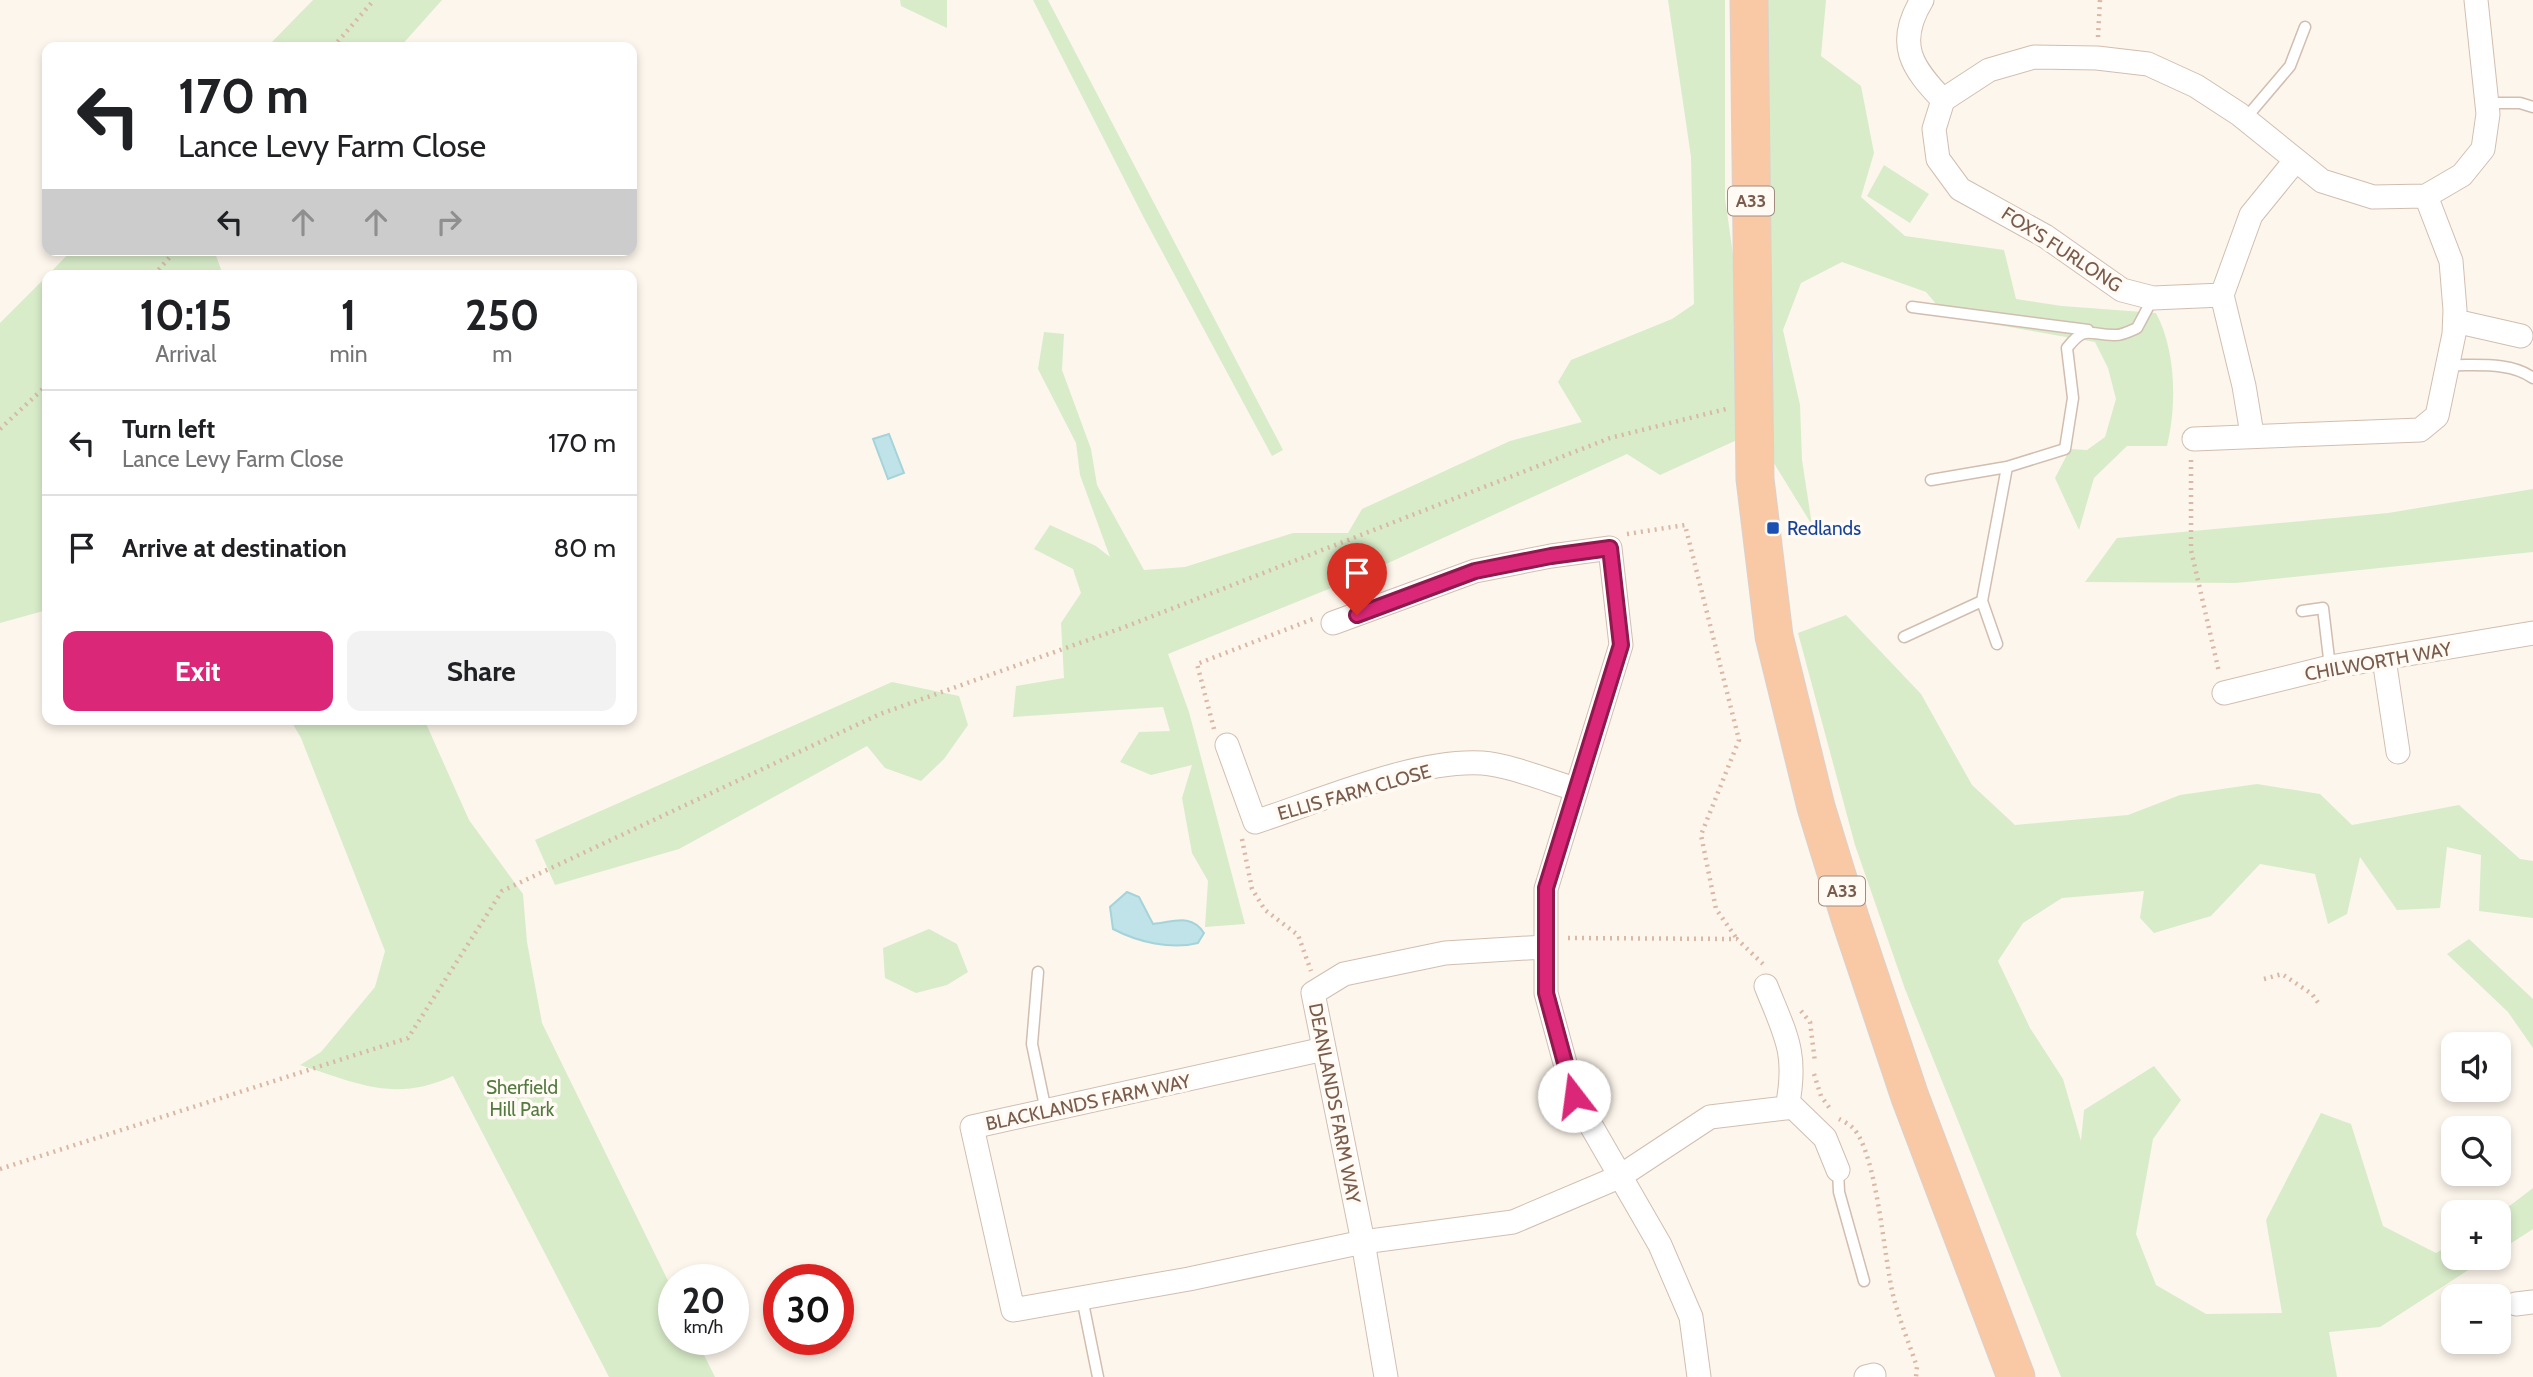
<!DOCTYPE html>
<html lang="en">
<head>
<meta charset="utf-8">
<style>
	:root { --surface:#fff; --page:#f2f2f2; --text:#202124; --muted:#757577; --line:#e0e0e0; --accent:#db2777 }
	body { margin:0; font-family:Cabin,sans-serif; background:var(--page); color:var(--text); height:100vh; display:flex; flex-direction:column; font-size:26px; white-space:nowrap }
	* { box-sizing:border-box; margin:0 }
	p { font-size:23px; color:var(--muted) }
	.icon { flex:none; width:38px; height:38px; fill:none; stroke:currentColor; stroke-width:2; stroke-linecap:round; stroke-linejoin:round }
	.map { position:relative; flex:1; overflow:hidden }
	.side { position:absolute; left:42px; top:270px; width:595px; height:455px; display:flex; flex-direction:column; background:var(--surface); border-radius:14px; box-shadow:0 4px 10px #0003 }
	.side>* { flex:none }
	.banner { position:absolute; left:42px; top:42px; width:595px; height:214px; border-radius:14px; box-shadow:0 4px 10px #0003; background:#fff; color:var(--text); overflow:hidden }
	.fabs { position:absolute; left:2441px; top:1032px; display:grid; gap:14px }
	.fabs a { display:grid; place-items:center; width:70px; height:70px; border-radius:14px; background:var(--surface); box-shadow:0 4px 10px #0003; font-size:35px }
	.speed { position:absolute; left:658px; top:1264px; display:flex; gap:14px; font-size:35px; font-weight:700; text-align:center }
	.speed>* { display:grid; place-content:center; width:91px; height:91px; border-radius:50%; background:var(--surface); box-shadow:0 4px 10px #0003; line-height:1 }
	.speed small { font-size:18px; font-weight:400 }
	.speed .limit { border:10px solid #d22; background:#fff; color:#111 }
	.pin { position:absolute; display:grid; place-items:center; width:60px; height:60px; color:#fff; margin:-72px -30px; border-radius:50% 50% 50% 0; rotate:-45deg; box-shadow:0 0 7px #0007 }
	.pin .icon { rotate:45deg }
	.me { position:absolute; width:77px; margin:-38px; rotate:345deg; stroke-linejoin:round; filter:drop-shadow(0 0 5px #0008) }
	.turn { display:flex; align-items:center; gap:24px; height:147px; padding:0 21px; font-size:32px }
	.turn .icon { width:91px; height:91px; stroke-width:2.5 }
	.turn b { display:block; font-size:49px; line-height:60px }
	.lanes { display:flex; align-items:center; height:66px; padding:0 21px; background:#0003; justify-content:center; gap:35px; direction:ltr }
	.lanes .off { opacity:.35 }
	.eta { display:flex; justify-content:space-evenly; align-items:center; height:119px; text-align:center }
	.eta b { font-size:42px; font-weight:700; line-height:49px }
	.primary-button { display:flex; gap:14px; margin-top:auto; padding:14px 21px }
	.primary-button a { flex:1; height:80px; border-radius:14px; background:var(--accent); color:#fff; font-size:28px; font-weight:700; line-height:80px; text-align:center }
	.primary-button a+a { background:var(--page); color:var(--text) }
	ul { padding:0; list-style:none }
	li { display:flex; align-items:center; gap:21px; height:105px; padding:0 21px; border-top:2px solid var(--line) }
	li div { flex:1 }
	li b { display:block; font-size:26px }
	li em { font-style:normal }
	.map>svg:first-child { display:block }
</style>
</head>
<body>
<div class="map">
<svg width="2533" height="1377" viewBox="0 0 2533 1377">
	<rect width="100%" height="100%" fill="#fdf6ec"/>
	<path fill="#d8ecc9" d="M313,0H442L400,47H267Z
		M900,0H947V28L901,6Z
		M1033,0H1048L1283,450L1272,456L1144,218Z
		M1668,0H1725V198L1741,311L1737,440L1660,475L1627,454L1351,580L1168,654L1189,712L1245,924L1205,927L1208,881L1192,853L1182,798L1192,765L1151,775L1120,762L1139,732L1170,731L1163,707L1013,717L1016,686L1064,678L1061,623L1081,593L1073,569L1034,549L1050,525L1096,546L1110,557L1080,475L1076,443L1038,369L1044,332L1064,334L1062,370L1091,449L1097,485L1144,570L1185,567L1293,533H1348L1362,509L1510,441L1582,422L1558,382L1571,360L1672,319L1694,304L1691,157Z
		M1762,0H1826L1821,56L1861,86L1874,153L1861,197L1905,236L2004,250L2016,299L2062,306L2156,313C2176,351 2177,404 2167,446H2127L2094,478L2079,530L2055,478L2070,449L2087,450L2105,437L2116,399L2108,368L2095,342L1946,316L1926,292L1842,262L1801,283L1783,330L1800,405L1802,460L1812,525L1764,447Z
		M1884,165L1929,194L1910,223L1867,196Z
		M72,250H214L223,275H48Z
		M47,276V610L0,623V323Z
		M2533,489V552L2236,583L2085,582L2117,538L2388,513Z
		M1846,615L1921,694L1972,785L2015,825L2128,815L2180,795L2257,784L2320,794L2352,825L2459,805L2520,859L2533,861V918L2479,911L2481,855L2447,847L2440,908L2397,910L2360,857L2347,914L2328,924L2315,874L2260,864L2211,916L2154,933L2140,918L2144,891L2062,898L2023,923L1998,961L2030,1028L2063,1079L2081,1141L2084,1110L2154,1066L2181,1100L2153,1139L2136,1234L2156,1285L2206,1314L2282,1313L2266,1220L2321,1113L2351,1124L2383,1226L2436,1253L2453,1243L2454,1258H2487L2380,1327L2329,1332L2337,1377H2061L1905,989L1855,845L1798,633Z
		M892,682L959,696L968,725L944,759L921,781L885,768L867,746L679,849L555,885L535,840Z
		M290,719H424L469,820L523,894L527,942L542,1023L674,1293V1339H696L715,1377H609L453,1076C394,1103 357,1083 300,1065L321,1052L375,987L385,951L301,738Z
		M929,929L957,944L968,972L947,985L916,993L885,978L883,948Z
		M2469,939L2533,999V1048L2508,1012L2447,954Z
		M2533,1188V1229L2499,1251V1214Z"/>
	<path fill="#bfe3e8" stroke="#a5d3da" stroke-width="2" d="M889,434L904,473L888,479L873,439Z
		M1127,892L1139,897L1153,924C1174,922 1191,913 1204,933L1198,943C1171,950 1138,942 1113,929L1110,907Z"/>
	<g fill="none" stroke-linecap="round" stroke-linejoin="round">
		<defs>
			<path id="service" d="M2488,103H2520L2533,107
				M2245,119L2290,66L2305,27
				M1912,307L2088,330
				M2448,365C2475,366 2510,361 2533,378
				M1931,480L2007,467L2065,449L2073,398L2067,348C2086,324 2088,335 2114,335C2121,336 2130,331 2137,328L2153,298
				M1982,601L2007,467
				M2302,611L2323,608L2330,667
				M1904,637L1982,601L1997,644
				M1038,972L1032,1044L1046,1111
				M1838,1170L1839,1192L1864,1281
				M1082,1298L1098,1377"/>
			<path id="minor" d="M1922,0C1895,44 1912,68 1943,100
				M2222,295L2153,298L2122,290L2045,236L1960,189L1938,159L1934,129L1943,100L1989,70L2034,57L2097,58L2148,64L2196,86L2239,114L2322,181L2373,197L2426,196L2462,175L2483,149L2488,114L2476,0
				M2455,321L2521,336
				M2252,434L2244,386L2222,295L2251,215L2295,161
				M2194,439L2420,430L2437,416L2454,334L2455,310L2451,261L2426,196
				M1333,623L1475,571L1551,556L1610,548L1621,645L1546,889V993L1574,1096L1660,1245L1691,1317L1699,1377
				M2384,659L2398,752
				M2224,693L2330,667L2533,633
				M1227,745L1255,822C1320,801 1415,759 1482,763C1510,765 1548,781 1575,789
				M1766,986C1786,1036 1798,1053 1787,1108
				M1324,1049L972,1127L1013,1310L1189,1279L1363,1242L1313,993L1344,974L1445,953L1544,947
				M2516,1304L2533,1302
				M1386,1377L1363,1242L1513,1222L1619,1177L1710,1117L1793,1107L1825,1138L1838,1170
				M1866,1377L1874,1375"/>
			<path id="trunk" d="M1749,0L1755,479L1774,636L1816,807L1850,918L1910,1097L2016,1377"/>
		</defs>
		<use href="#service" stroke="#d1beb0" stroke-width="13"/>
		<use href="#minor" stroke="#d1beb0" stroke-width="25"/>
		<use href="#trunk" stroke="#dad1cd" stroke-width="39"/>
		<path stroke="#d9b8a5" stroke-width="4.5" stroke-dasharray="2 5" stroke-linecap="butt" d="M2098,37L2100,0
			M333,47L374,0
			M154,275L176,250
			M0,429L47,385
			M2191,460V550L2219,672
			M1627,534L1685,525L1739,740L1701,835L1716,909L1737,939
			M1214,729L1197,664L1313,619
			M1242,839L1252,889L1265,910L1298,935L1311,971
			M1568,938L1737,939L1765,966
			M2264,979L2282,974L2312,994L2319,1004
			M1801,1011L1810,1022L1815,1062
			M1814,1074L1821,1096L1831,1110
			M1839,1119C1843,1121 1849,1124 1853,1128C1877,1153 1884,1258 1893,1295C1899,1319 1909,1343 1917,1367L1916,1377
			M0,1169L408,1038L502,891L880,714L1122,628L1610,438L1726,409"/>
		<use href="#service" stroke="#fff" stroke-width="10"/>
		<use href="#minor" stroke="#fff" stroke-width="23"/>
		<use href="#trunk" stroke="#f9c8a4" stroke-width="37"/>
	</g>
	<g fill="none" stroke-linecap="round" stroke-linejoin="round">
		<defs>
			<path id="route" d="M1357,615L1475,571L1551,556L1610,548L1621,645L1546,888V993L1574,1096"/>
		</defs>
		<use href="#route" stroke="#8e194d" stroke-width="18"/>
		<use href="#route" stroke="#db2777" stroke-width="12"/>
	</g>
	<rect fill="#1a4fb4" stroke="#fffaf3" stroke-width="2.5" x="1766" y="521" width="14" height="14" rx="3.5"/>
	<g text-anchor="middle" stroke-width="7" stroke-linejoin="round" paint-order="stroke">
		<g fill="#fffaf3" stroke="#a28b7f" stroke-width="2">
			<rect x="1728" y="186.5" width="46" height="29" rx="5"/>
			<rect x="1819" y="876.5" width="46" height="29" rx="5"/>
		</g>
		<g font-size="18" font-weight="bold" fill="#7a5c4d">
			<text x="1751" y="207">A33</text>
			<text x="1842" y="897">A33</text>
		</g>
		<g font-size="19" fill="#7a5c4d" stroke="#fffaf3">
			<text transform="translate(2062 249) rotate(33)" y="7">FOX'S FURLONG</text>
			<text transform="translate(2378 661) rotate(-10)" y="7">CHILWORTH WAY</text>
			<text transform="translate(1354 792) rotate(-16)" y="7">ELLIS FARM CLOSE</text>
			<text transform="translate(1088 1102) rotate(-12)" y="7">BLACKLANDS FARM WAY</text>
			<text transform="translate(1335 1103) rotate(79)" y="7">DEANLANDS FARM WAY</text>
		</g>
		<g font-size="19" fill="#164399" stroke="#fffaf3" text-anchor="start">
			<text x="1787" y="535">Redlands</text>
		</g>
		<g font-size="19" fill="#537a41" stroke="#fffaf3">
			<text x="522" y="1094">Sherfield<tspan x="522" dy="22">Hill Park</tspan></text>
		</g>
	</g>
</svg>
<div class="fabs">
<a><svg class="icon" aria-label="sound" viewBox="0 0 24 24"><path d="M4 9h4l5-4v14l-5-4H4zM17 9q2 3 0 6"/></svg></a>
<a><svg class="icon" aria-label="search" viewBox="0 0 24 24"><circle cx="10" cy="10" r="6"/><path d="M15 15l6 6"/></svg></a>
<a>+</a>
<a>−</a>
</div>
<div class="speed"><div>20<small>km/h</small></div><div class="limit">30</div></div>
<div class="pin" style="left:1357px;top:615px;background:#d93025"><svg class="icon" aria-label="arrive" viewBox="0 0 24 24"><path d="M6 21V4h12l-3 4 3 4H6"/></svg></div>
<svg class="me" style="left:1574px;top:1096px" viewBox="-20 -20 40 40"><circle r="19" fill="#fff"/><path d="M0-13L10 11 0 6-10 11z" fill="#db2777"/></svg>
<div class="banner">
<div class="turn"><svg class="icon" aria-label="left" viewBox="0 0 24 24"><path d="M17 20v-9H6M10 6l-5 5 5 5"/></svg><div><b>170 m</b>Lance Levy Farm Close</div></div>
<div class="lanes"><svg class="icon" aria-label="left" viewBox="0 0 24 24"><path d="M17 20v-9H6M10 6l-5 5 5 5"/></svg><svg class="icon off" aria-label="ahead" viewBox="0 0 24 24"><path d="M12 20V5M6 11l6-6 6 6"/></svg><svg class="icon off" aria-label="ahead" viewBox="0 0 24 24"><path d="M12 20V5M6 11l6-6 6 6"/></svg><svg class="icon off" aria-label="right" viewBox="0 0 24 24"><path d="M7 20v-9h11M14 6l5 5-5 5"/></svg></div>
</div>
<section class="side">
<div class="eta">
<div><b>10:15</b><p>Arrival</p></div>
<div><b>1</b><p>min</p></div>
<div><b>250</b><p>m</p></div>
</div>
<ul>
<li><svg class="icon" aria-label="left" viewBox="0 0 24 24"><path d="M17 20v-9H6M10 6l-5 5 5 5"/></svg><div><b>Turn left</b><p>Lance Levy Farm Close</p></div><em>170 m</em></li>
<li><svg class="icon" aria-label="arrive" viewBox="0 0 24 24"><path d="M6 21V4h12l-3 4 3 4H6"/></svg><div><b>Arrive at destination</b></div><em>80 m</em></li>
</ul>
<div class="primary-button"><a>Exit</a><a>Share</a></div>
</section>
</div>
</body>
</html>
